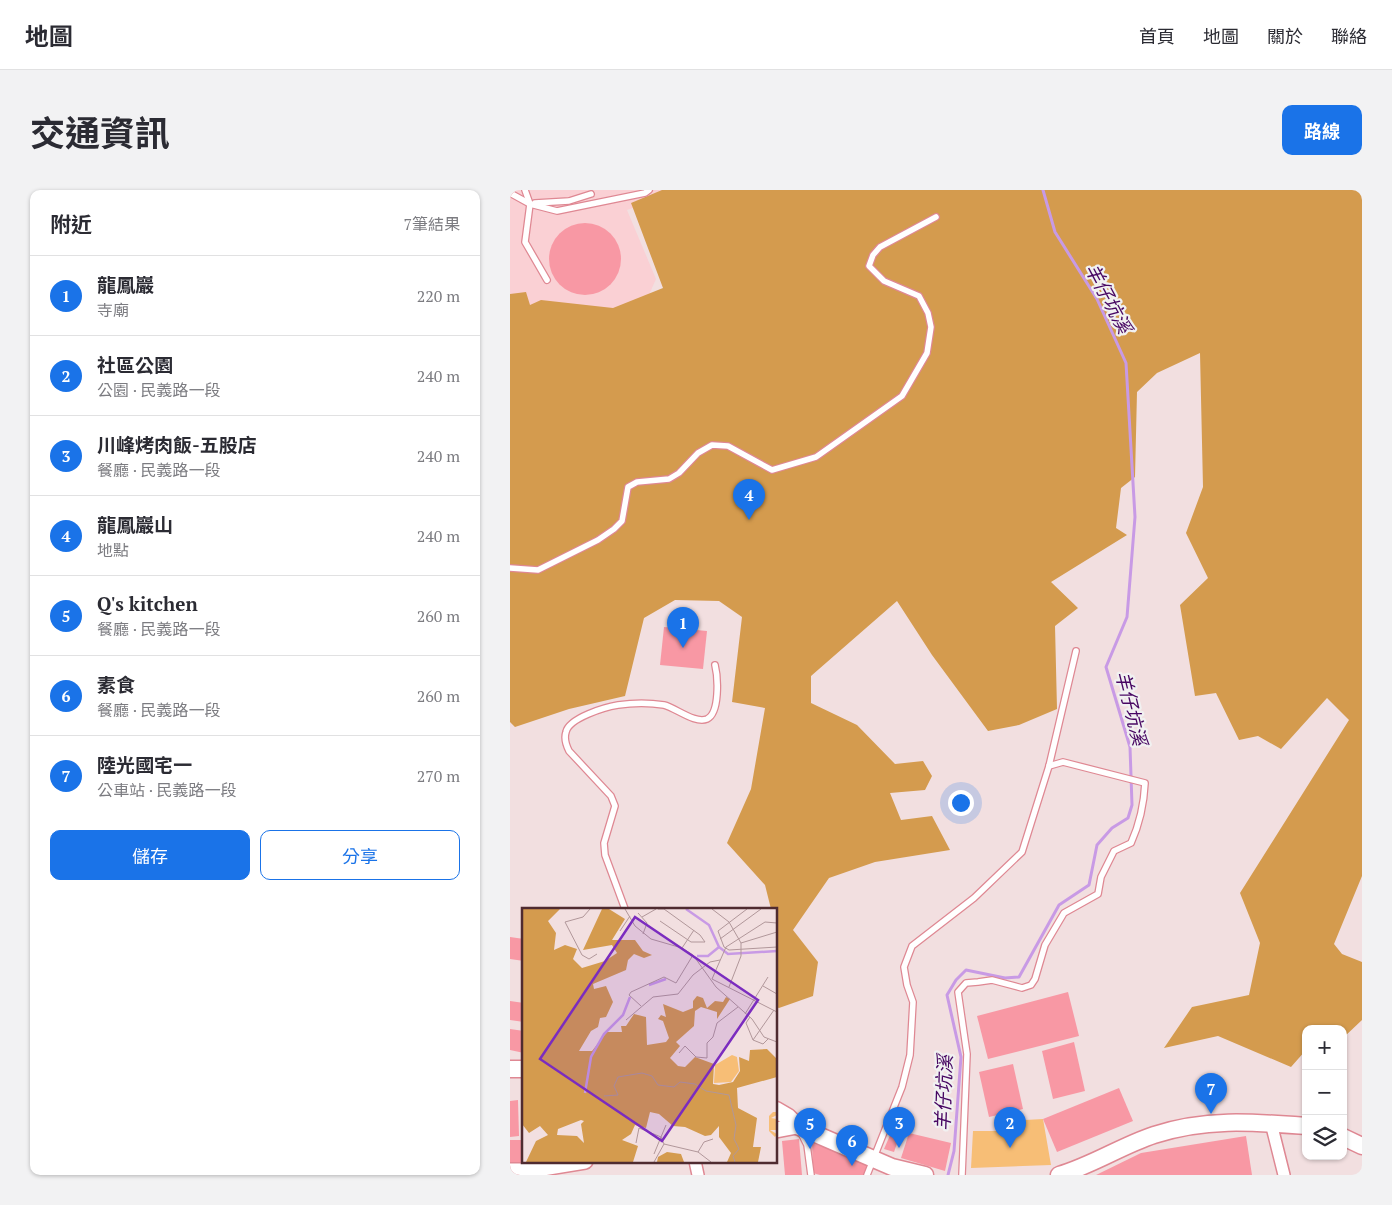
<!DOCTYPE html>
<html lang="zh-TW">
<head>
<meta charset="utf-8">
<style>
	body { margin:0; font-family:"PT Serif","Noto Sans TC",serif; background:#f2f2f3; color:#2b2b33 }
	.controls { position:absolute; right:15px; bottom:15px; display:grid; overflow:hidden; border-radius:10px; box-shadow:0 1px 4px #0004 }
	.controls button { width:45px; height:45px; display:grid; place-items:center; padding:0; border:0; border-bottom:1px solid #e1e1e2; background:#fff; color:#2b2b33; font:25px sans-serif }
	.you { position:absolute; left:450px; top:612px; width:18px; height:18px; margin:-12px; border:4px solid #fff; border-radius:50%; background:#1a73e8; box-shadow:0 0 0 8px #1a73e833 }
	.badge { display:grid; place-items:center; width:32px; height:32px; border-radius:50%; background:#1a73e8; color:#fff; font-size:16px; font-weight:700 }
	.pin { position:absolute; translate:-50% -41px; filter:drop-shadow(0 1px 2px #0008) }
	.pin::after { content:''; position:absolute; top:26px; width:18px; height:15px; background:inherit; clip-path:polygon(0 0,100% 0,50% 100%) }
	.list { margin:0; padding:0; list-style:none }
	h2 { display:flex; justify-content:space-between; align-items:center; height:65px; margin:0; padding:0 20px; font-size:21px }
	h2 small { font-size:16px; font-weight:400; color:#7c7c81 }
	.list li { display:grid; grid-template-columns:32px 1fr auto; gap:15px; align-items:center; box-sizing:border-box; height:80px; padding:0 20px; border-top:1px solid #e1e1e2 }
	.list b { display:block; font-size:19px; white-space:nowrap }
	.list p { margin:0; font-size:16px; white-space:nowrap; color:#7c7c81 }
	.list em { font-size:16px; font-style:normal; color:#7c7c81 }
	.actions { display:flex; gap:10px; padding:15px 20px }
	.actions a { flex:1; padding:11px 0; border:1px solid #1a73e8; border-radius:10px; text-align:center; font-size:18px; color:#1a73e8 }
	.actions .main { background:#1a73e8; color:#fff }
	.icon { flex:none; width:28px; height:28px; fill:none; stroke:currentColor; stroke-width:2; stroke-linecap:round; stroke-linejoin:round }
	.map { position:relative; flex:none; width:852px; height:985px; overflow:hidden; border-radius:10px }
	header { display:flex; align-items:center; gap:30px; box-sizing:border-box; height:70px; padding:0 25px; background:#fff; border-bottom:1px solid #e1e1e2 }
	header strong { font-size:24px }
	nav { display:flex; gap:28px; margin-inline-start:auto; font-size:18px }
	.intro { display:flex; align-items:center; justify-content:space-between; box-sizing:border-box; height:120px; padding:0 30px }
	h1 { margin:0; font-size:35px }
	.button { padding:12px 22px; border-radius:10px; background:#1a73e8; color:#fff; font-size:18px; font-weight:700 }
	main { display:flex; gap:30px; padding:0 30px }
	aside { flex:1; background:#fff; border-radius:10px; box-shadow:0 1px 4px #0004 }
	.map>svg:first-child { display:block }
</style>
</head>
<body>
<header>
<strong>地圖</strong>
<nav><a>首頁</a><a>地圖</a><a>關於</a><a>聯絡</a></nav>
</header>
<div class="intro"><h1>交通資訊</h1><a class="button">路線</a></div>
<main>
<aside>
<h2>附近<small>7筆結果</small></h2>
<ul class="list">
<li><span class="badge">1</span><div><b>龍鳳巖</b><p>寺廟</p></div><em>220 m</em></li>
<li><span class="badge">2</span><div><b>社區公園</b><p>公園 · 民義路一段</p></div><em>240 m</em></li>
<li><span class="badge">3</span><div><b>川峰烤肉飯-五股店</b><p>餐廳 · 民義路一段</p></div><em>240 m</em></li>
<li><span class="badge">4</span><div><b>龍鳳巖山</b><p>地點</p></div><em>240 m</em></li>
<li><span class="badge">5</span><div><b>Q's kitchen</b><p>餐廳 · 民義路一段</p></div><em>260 m</em></li>
<li><span class="badge">6</span><div><b>素食</b><p>餐廳 · 民義路一段</p></div><em>260 m</em></li>
<li><span class="badge">7</span><div><b>陸光國宅一</b><p>公車站 · 民義路一段</p></div><em>270 m</em></li>
</ul>
<div class="actions"><a class="main">儲存</a><a>分享</a></div>
</aside>
<div class="map">
<svg width="852" height="985" viewBox="0 0 852 985">
	<rect width="100%" height="100%" fill="#f2dfe0"/>
	<path fill="#fad0d4" d="M0,0H174L117,20L146,89L138,107L99,132L0,124Z"/>
	<path fill="#f7be76" d="M533,929L541,975L461,978L463,941H495L496,931Z"/>
	<path fill="#d49b4e" d="M152,0H852V686L824,754L832,764L852,772V830L833,848V839H796V860L781,877L708,846L654,858L682,817L739,805L750,753L730,703L839,530L817,508L771,559L748,546L729,550L706,503L685,506L670,415L698,388L676,343L693,297L690,163L647,183L627,202L625,287L611,298L606,338L617,345L541,392L568,418L545,436L547,519L509,535L478,541L422,465L387,411L301,486V513L347,535L385,574L413,571L422,586L415,600L380,603L391,630L422,626L440,660L365,672L319,688L283,740L308,772L303,806L269,818L266,817V719H261L255,695L217,653L241,599L255,518L222,512L232,427L209,411L165,410L134,428L115,506L59,519L5,537L0,532V104L16,102L20,115L31,110L103,118L153,98L121,13Z"/>
	<g fill="none" stroke-linecap="round" stroke-linejoin="round">
		<path stroke="#c89ae5" stroke-width="3" d="M438,985L444,961L451,867L437,805L446,790L456,780L495,788L509,787L549,715L579,695L587,655L602,638L618,628L622,615L620,557L596,477L617,427L625,327L616,173L587,109L545,42L533,0"/>
	</g>
	<g fill="#f898a4">
		<circle cx="75" cy="69" r="36"/>
		<path d="M154,437L197,441L193,479L150,475Z"/>
		<path d="M0,747L14,749V771L0,769Z"/>
		<path d="M558,802L569,846L478,869L467,826Z"/>
		<path d="M0,811L14,813V832L0,830Z"/>
		<path d="M0,839L14,841V863L0,860Z"/>
		<path d="M564,852L575,901L543,909L532,861Z"/>
		<path d="M503,874L513,919L479,927L469,882Z"/>
		<path d="M609,898L623,931L547,962L533,929Z"/>
		<path d="M8,910L9,946L0,947V911Z"/>
		<path d="M384,936L392,939L384,962L374,959Z"/>
		<path d="M399,943L441,953L435,981L391,968Z"/>
		<path d="M736,946L742,985H586L631,963Z"/>
		<path d="M289,949L292,985H275L272,951Z"/>
		<path d="M0,950H12L13,974H0Z"/>
		<path d="M302,953L361,974L356,985H310L303,983Z"/>
	</g>
	<g fill="none" stroke-linecap="round" stroke-linejoin="round">
		<g stroke="#df8893" stroke-width="8">
			<g id="service">
				<path d="M15,0L20,14"/>
				<path d="M0,3L20,14L15,52L37,90"/>
				<path d="M25,13L59,11L81,4"/>
				<path d="M20,14L47,21L135,3L139,0"/>
				<path d="M0,378L28,380L88,350L104,339L112,331L118,297L127,292L159,289L169,283L188,263L202,255L218,256L262,280L306,267L392,206L417,163L421,137L418,123L409,106L374,91L359,76L363,65L370,57L426,27"/>
				<path d="M115,719L95,665L94,653L105,616L101,606L59,561C56,555 54,548 56,542C59,528 95,517 108,515C122,513 141,513 154,515C166,518 185,534 197,529C210,523 208,487 205,475"/>
				<path d="M291,943L297,955L301,985"/>
				<path d="M357,985L392,897L400,865L403,812L397,795L394,777L402,756L464,708L512,662L539,576L566,461"/>
				<path d="M452,985L457,864L448,802L456,793L468,792L482,790L512,798L521,795L525,789L535,755L554,723L588,704L591,687L604,661L621,653C630,633 634,614 635,593L553,572L539,576"/>
			</g>
		</g>
		<g stroke="#df8893" stroke-width="14">
			<g id="minor">
				<path d="M761,933L774,985"/>
				<path d="M185,971L188,985"/>
			</g>
		</g>
		<g stroke="#df8893" stroke-width="18">
			<g id="tertiary">
				<path d="M266,940L287,936"/>
				<path d="M0,981H15L75,971"/>
			</g>
		</g>
		<g stroke="#df8893" stroke-width="19">
			<g id="secondary">
				<path d="M0,879H14"/>
				<path d="M266,920L278,927L287,936L382,977L415,985"/>
				<path d="M833,947L852,956"/>
				<path d="M549,985C583,975 611,956 644,945C695,928 743,932 796,936"/>
			</g>
		</g>
		<use href="#service" stroke="#fff" stroke-width="5.5"/>
		<use href="#minor" stroke="#fff" stroke-width="11"/>
		<use href="#tertiary" stroke="#fff" stroke-width="15"/>
		<use href="#secondary" stroke="#fff" stroke-width="16"/>
	</g>
	<g text-anchor="middle" dominant-baseline="central" stroke-width="4.5" stroke-linejoin="round" paint-order="stroke">
		<g font-size="19" font-style="italic" fill="#470662" stroke="#f1f1f1">
			<text transform="translate(599 108) rotate(62)">羊仔坑溪</text>
			<text transform="translate(622 518) rotate(76)">羊仔坑溪</text>
			<text transform="translate(433 903) rotate(-88)">羊仔坑溪</text>
		</g>
	</g>
	<g transform="translate(12 718)">
		<rect width="255" height="255" fill="#f2dfe0"/>
		<path d="M210,147L215,149L217,163L209,174L192,175L193,157ZM251,204H255V207L249,210L255,211V222H248L255,226L253,229L247,223V208Z" fill="#f7be76"/>
		<path d="M0,1H38L26,13L34,25L32,42L43,37L55,41L51,51L60,60L83,53L95,45L90,37L61,42L80,1H87L103,11L90,32H113L121,43L130,47L122,50L112,46L106,52L104,62L71,76L72,81L84,78L91,94L84,109L78,110L76,119L69,123L57,143H70L85,124H100L99,118H104L112,106L124,109L125,137L144,134L147,130L141,113L136,111L139,107L144,109L141,96L161,104L171,100V93L175,88L181,90L185,100L193,93L201,94L204,89L208,91L195,111V104L179,99L173,103L172,118L154,134L158,138L148,150L156,158L163,159L173,149L192,156L191,176L197,177L211,174L218,163L217,149L227,153L228,142L245,141L255,151V169L215,180L216,200L235,210L231,239H239L236,254H205L209,245L197,229V218L189,227L183,228L163,219L151,218L137,206L128,204L124,220L113,217L109,226L100,232L116,238L111,254H4L14,233L26,227L18,218L7,225L0,216ZM59,212L62,213L59,216L62,235L55,228L35,227L36,221ZM145,244L159,246L162,254H135L136,249Z" fill="#d49b4e" fill-rule="evenodd"/>
		<path fill="none" stroke="#c89ae5" stroke-width="2.5" d="M164,1L187,17L197,39L206,46L255,43M175,48H186L197,39M127,77L144,71M63,185L69,149L82,126L101,107L108,89"/>
		<path fill="none" stroke="#b1979a" stroke-width="1" d="M68,1L61,9L43,14L60,47L67,51L75,46M103,1L113,18L129,31L160,40L171,47L194,79L230,111L242,129L255,134M136,1H142L178,27L183,34H169L138,13M190,1L207,14L219,35V48L207,79M225,1L196,23L202,39L207,42L255,39M116,5L125,15L121,26M120,9L134,1M255,15L243,14L204,39L190,71L255,104M98,23L108,8M198,31L239,1M219,35L255,24M160,40L172,22M241,78L255,86M119,98L107,87L109,84L142,69L154,75L171,47M223,106L246,69M228,109L224,115L231,132L241,136L246,131M104,112L131,89L156,86L171,67L188,54L198,52M231,132L252,102M157,145L163,138L174,149L185,150V135L191,129L195,115L216,99M82,188L96,187L92,178L96,169L120,165L130,168L136,177L152,179L158,174L173,176L184,183L207,187L214,217L212,231L217,241L211,248L213,254M144,217L139,229L142,236L176,244L189,254M114,235L117,220L139,229M176,244L182,234L191,231M132,246L139,229M132,254L142,236"/>
		<path fill="#7b2cbf" fill-opacity="0.15" stroke="#7b2cbf" stroke-width="2.5" d="M113,9L236,92L140,233L18,151Z"/>
		<rect width="255" height="255" fill="none" stroke="#4f2b30" stroke-width="2.5"/>
	</g>
</svg>
<div class="controls">
<button>+</button>
<button>−</button>
<button><svg class="icon" aria-label="layers" viewBox="0 0 24 24"><path d="M12 4l9 5-9 5-9-5zM3 14l9 5 9-5"/></svg></button>
</div>
<div class="you"></div>
<div class="pin badge" style="left:173px;top:458px">1</div>
<div class="pin badge" style="left:500px;top:958px">2</div>
<div class="pin badge" style="left:389px;top:958px">3</div>
<div class="pin badge" style="left:239px;top:330px">4</div>
<div class="pin badge" style="left:300px;top:959px">5</div>
<div class="pin badge" style="left:342px;top:976px">6</div>
<div class="pin badge" style="left:701px;top:924px">7</div>
</div>
</main>
</body>
</html>
